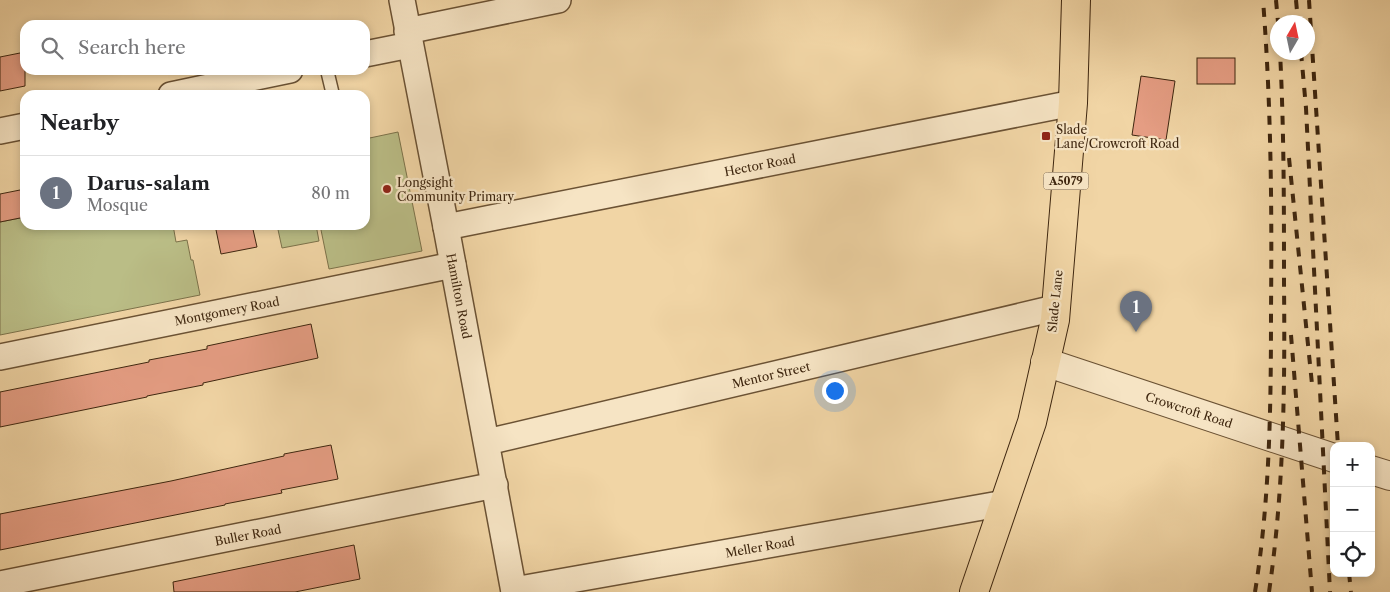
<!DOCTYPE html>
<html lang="en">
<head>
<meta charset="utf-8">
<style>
	body { margin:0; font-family:"Libre Caslon Text",serif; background:#f6f6f6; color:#202124 }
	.controls { position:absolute; right:15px; bottom:15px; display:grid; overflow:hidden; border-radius:10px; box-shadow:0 2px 8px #0003 }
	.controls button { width:45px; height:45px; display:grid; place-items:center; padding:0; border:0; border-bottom:1px solid #e0e0e0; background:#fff; color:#202124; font:25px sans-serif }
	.compass { position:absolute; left:1270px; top:15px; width:45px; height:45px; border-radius:50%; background:#fff; box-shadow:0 2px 8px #0003; rotate:9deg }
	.you { position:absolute; left:834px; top:390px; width:18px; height:18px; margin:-12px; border:4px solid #fff; border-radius:50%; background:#1a73e8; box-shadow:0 0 0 8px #1a73e833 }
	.badge { display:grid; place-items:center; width:32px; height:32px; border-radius:50%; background:#8f2418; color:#fff; font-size:16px; font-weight:700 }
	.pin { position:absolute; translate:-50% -41px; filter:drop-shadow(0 1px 2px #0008) }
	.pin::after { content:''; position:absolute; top:26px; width:18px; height:15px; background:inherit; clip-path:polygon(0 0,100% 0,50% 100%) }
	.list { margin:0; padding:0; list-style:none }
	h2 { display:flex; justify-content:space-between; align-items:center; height:65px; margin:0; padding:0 20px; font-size:21px }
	h2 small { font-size:16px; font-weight:400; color:#757577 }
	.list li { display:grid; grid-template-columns:32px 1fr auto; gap:15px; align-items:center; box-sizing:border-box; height:75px; padding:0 20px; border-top:1px solid #e0e0e0 }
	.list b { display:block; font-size:19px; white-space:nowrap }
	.list p { margin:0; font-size:16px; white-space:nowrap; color:#757577 }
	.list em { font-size:16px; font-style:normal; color:#757577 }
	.icon { flex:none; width:28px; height:28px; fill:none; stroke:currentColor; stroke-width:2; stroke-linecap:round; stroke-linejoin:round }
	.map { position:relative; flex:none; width:1390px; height:592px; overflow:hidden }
	.search { position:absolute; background:#fff; box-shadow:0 2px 8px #0003; left:20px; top:20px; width:350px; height:55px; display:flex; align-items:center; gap:12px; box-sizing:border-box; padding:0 18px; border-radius:15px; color:#757577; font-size:19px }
	.panel { position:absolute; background:#fff; box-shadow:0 2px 8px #0003; left:20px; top:90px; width:350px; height:140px; border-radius:15px }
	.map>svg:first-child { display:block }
</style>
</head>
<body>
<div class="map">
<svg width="1390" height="592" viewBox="0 0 1390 592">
	<rect width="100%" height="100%" fill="#f1d5a5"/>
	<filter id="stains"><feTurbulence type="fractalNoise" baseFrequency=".004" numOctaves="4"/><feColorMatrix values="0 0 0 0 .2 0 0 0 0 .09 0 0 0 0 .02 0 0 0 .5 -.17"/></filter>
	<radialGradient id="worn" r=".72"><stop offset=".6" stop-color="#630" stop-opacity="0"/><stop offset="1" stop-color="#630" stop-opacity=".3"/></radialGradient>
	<g fill="#babd86" stroke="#7c724a">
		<path d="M398,132L422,251L329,269L320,225H365V139Z"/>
		<path d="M25,217V225H173L176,242L187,240L191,260H193L200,295L0,335V222Z"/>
		<path d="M277,225H316L319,241L282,248Z"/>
	</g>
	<g fill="#e59d83" stroke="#3e260f">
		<path d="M25,52V86L0,91V57Z"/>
		<rect x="1197" y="58" width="38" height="26"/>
		<path d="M1141,76L1175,81L1166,140L1132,135Z"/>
		<path d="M25,189V217L0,222V194Z"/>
		<path d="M215,225H252L257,247L221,254Z"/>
		<path d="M311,324L318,358L203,383V385L147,396V397L0,427V392L149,362V360L207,349V346Z"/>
		<path d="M331,445L338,479L281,490L282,493L225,504V505L0,550V514L171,481L284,456V454Z"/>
		<path d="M354,545L360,579L295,592H174L173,582Z"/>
	</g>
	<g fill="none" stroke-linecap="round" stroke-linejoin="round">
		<g stroke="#6b5234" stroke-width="15">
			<path id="service" d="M327,70L333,95"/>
		</g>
		<g stroke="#6b5234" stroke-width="28">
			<g id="minor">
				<path d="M402,0L446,227L514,592"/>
				<path d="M407,31L558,0"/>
				<path d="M365,54L410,45"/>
				<path d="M171,95L290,70"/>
				<path d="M0,131L25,126"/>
				<path d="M446,227L1073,103"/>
				<path d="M0,357L453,265"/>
				<path d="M487,442L1055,308"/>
				<path d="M0,584L495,485"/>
				<path d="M514,590L1005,503"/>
			</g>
		</g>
		<g stroke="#6b5234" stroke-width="30">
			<g id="tertiary">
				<path d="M1045,362L1334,458"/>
				<path d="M1371,470L1390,476"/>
			</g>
		</g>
		<g stroke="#3e260f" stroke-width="30">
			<path id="primary" d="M974,592L1032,422L1055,320L1073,103L1076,0"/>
		</g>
		<use href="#service" stroke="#f6e4c4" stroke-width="12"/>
		<use href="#minor" stroke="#f6e4c4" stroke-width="25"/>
		<use href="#tertiary" stroke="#f6e4c4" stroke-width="28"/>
		<use href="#primary" stroke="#f1d5a5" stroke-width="28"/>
		<g stroke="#3e260f" stroke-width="4" stroke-dasharray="9 9" stroke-linecap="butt">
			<path d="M1276,0L1278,22"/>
			<path d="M1296,0L1298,22"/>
			<path d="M1309,0L1338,446"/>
			<path d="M1301,52L1306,108L1330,592"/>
			<path d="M1289,158L1312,384"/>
			<path d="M1291,335L1312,592"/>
			<path d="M1349,573L1351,592"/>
			<path d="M1255,592C1270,499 1271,404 1271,310C1272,206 1271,103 1263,0"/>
			<path d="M1269,592C1284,489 1285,386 1284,283C1284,206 1284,129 1280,52"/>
		</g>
	</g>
	<g fill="#8f2418" stroke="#f6e4c4" stroke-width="2">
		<rect x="1041" y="131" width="10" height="10" rx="2.5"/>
		<circle cx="387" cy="189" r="5"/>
	</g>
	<g text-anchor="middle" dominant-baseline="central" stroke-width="4.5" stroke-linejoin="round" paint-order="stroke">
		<rect fill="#f6e4c4" stroke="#755f45" stroke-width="1" x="1043.5" y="172.5" width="45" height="17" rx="4"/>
		<g font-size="11" font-weight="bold" fill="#3e260f">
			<text x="1066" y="181">A5079</text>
		</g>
		<g font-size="12" fill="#3e260f" stroke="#f6e4c4" text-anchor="start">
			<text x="1056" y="129">Slade<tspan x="1056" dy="14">Lane/Crowcroft Road</tspan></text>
			<text x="397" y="182">Longsight<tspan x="397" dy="14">Community Primary</tspan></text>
		</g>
		<g font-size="12" fill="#3e260f" stroke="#f6e4c4">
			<text transform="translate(760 165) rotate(-11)">Hector Road</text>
			<text transform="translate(459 296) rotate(79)">Hamilton Road</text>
			<text transform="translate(1055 301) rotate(-84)">Slade Lane</text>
			<text transform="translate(227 311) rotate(-11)">Montgomery Road</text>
			<text transform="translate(771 375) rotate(-13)">Mentor Street</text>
			<text transform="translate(1189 410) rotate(18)">Crowcroft Road</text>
			<text transform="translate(248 535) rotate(-11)">Buller Road</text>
			<text transform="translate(760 547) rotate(-10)">Meller Road</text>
		</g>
	</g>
	<rect width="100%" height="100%" filter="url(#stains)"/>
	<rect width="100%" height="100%" fill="url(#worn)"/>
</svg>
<div class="controls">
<button>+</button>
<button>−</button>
<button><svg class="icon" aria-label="locate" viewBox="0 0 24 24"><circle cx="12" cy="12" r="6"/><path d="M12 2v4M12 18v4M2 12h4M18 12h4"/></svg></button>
</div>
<svg class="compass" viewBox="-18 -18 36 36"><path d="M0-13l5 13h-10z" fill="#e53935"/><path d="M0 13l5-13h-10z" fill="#757577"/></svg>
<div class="you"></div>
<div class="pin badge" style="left:1136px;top:332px;background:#6b7280">1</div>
<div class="search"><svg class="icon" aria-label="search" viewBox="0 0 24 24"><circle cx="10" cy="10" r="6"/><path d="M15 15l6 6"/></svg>Search here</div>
<section class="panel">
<h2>Nearby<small></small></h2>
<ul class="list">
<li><span class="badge" style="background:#6b7280">1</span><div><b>Darus-salam</b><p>Mosque</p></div><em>80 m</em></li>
</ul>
</section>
</div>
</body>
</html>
